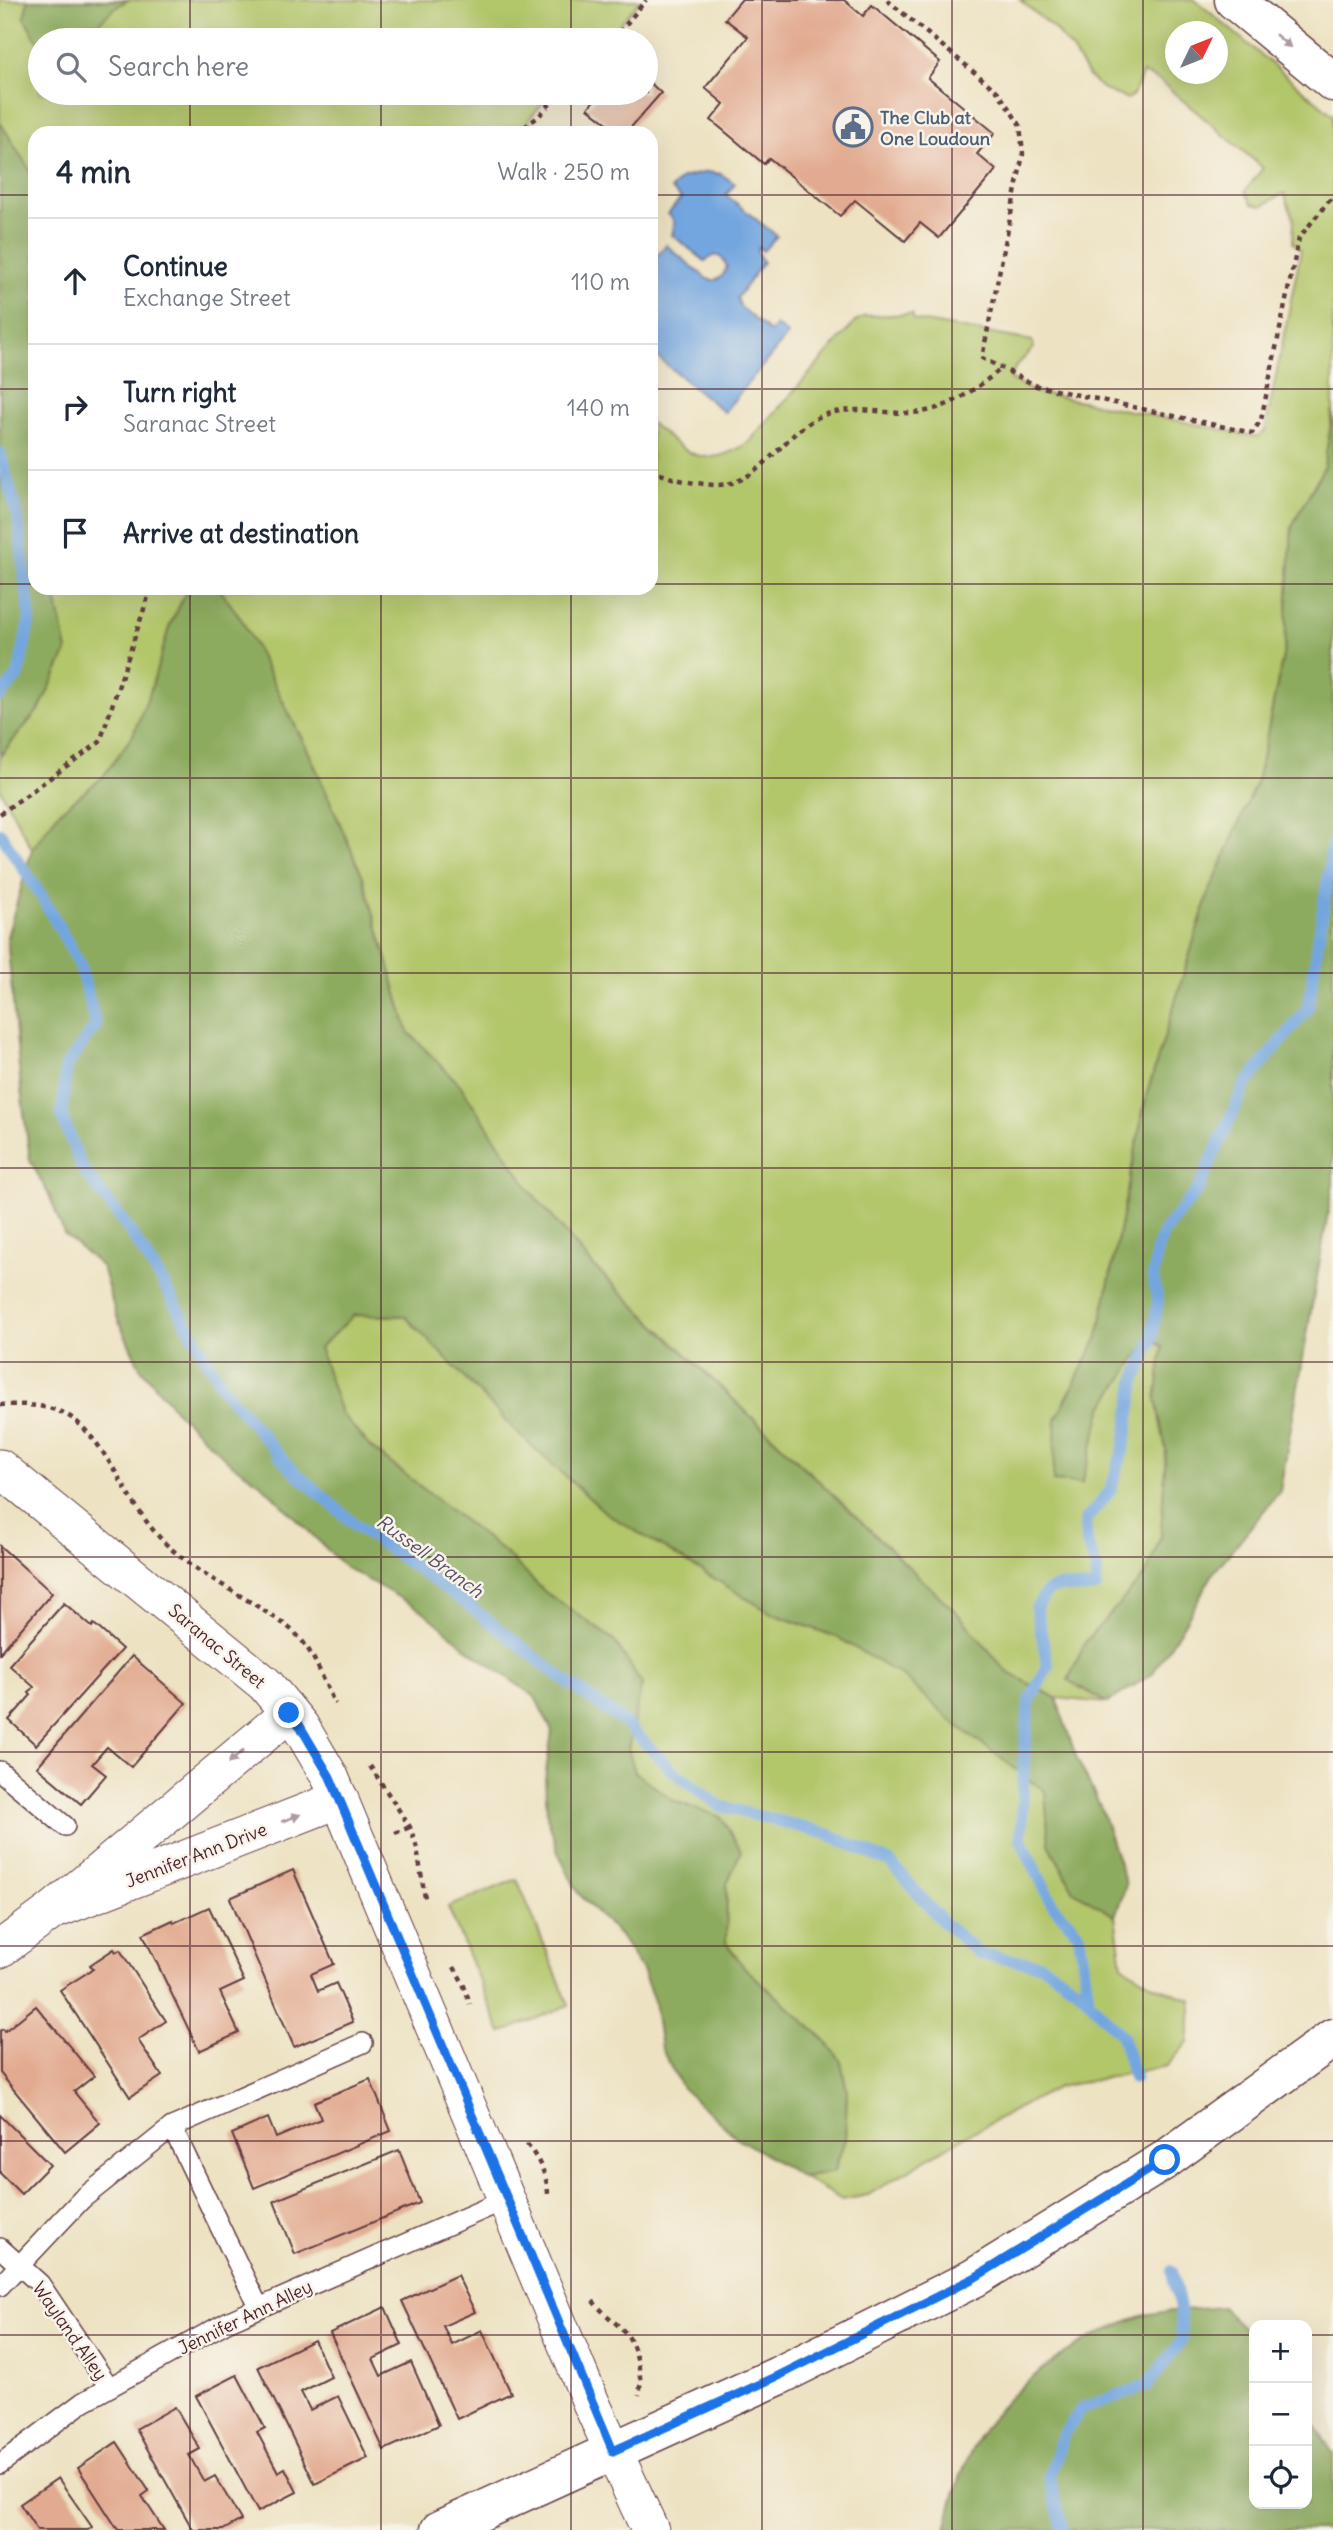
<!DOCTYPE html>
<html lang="en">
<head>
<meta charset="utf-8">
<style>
	body { margin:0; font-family:Delius,sans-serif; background:#f2f2f3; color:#1f2937 }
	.controls { position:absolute; right:21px; bottom:21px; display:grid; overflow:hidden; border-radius:14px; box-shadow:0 7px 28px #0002 }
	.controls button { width:63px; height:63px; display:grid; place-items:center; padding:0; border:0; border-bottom:2px solid #e0e1e3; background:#fff; color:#1f2937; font:35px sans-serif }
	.compass { position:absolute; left:1165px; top:21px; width:63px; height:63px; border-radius:50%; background:#fff; box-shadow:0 7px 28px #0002; rotate:47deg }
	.stop { position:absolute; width:21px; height:21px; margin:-16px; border:5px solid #1a73e8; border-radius:50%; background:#fff }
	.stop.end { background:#1a73e8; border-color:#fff; box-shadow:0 2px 7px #0008 }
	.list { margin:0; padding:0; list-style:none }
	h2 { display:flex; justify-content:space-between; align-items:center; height:91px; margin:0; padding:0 28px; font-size:30px }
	h2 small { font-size:23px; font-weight:400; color:#747a83 }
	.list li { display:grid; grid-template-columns:46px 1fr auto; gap:21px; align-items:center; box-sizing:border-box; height:126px; padding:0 28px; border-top:2px solid #e0e1e3 }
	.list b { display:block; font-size:26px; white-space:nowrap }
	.list p { margin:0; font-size:23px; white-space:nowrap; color:#747a83 }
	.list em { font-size:23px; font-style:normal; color:#747a83 }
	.icon { flex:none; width:38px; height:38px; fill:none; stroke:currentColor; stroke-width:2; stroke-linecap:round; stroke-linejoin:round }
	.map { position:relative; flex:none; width:1333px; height:2530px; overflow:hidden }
	.search { position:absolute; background:#fff; box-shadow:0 7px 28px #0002; left:28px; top:28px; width:630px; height:77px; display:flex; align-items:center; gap:18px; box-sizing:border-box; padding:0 24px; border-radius:38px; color:#747a83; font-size:26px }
	.panel { position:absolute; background:#fff; box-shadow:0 7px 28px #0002; left:28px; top:126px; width:630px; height:469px; border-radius:21px }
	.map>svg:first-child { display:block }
</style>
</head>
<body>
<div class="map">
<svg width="1333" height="2530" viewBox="0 0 1333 2530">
	<rect width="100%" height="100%" fill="#f7f3e8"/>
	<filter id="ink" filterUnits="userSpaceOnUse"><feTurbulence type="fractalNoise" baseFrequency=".0143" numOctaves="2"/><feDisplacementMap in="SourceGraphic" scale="14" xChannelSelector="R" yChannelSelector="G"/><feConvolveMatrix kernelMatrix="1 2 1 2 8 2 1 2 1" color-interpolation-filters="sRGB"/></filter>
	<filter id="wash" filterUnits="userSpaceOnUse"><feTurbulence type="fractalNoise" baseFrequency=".00686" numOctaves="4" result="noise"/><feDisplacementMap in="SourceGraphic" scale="28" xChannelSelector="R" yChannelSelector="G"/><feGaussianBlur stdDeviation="1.57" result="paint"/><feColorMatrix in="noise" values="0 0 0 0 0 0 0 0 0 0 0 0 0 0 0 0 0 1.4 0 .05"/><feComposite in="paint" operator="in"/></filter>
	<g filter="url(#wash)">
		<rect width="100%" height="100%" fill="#ede2c2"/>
		<g fill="#b2c66a" stroke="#7e724a" stroke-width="2" fill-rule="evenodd">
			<path d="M0,0H641L605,40H40V93H552L528,120L542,133H35V179L0,122Z"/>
			<path d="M1020,0H1195L1333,115V409L1324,467L1292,526L1285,646L1258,778L1207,898L1146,1097L1098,1337L1056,1419L1082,1483L1103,1407L1150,1337L1163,1347L1156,1400L1166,1450L1161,1536L1146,1574L1086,1641L1068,1680L1107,1703L1056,1698L1007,1672L958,1614L593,1265L531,1192L460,1085L408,1032L363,877L310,755L243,622L219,588H651V423C686,453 704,472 749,442L856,321L865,316L913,314V320L1032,341L1034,348L1016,366L1010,379L1032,391L1258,437L1265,431L1301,250L1293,242L1294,220L1284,193L1262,206L1252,204L1245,191L1263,168L1160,81L1143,73L1133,95L1127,99L1104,90L1089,77L1072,50L1054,29ZM1176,32H1218V74H1176Z"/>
			<path d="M54,588H188L170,625L151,689L133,735L102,778L59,812L32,849L0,789V756L40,708L67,651Z"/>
			<path d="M354,1315L405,1316L521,1436L606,1513L773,1614L837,1637L905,1678L950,1720L1045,1791L1049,1844L1074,1891L1115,1916L1122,1965L1155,1986L1192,2000L1188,2042L1167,2066L1058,2087L965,2136L868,2195L842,2200L802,2177L834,2171L845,2139L847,2092L841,2061L825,2040L744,1967L726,1943L727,1884L740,1851L720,1817L674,1801L635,1772L628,1749L642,1684L614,1640L545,1592L505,1553L370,1447L341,1413L319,1348Z"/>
			<path d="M517,1879L569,2005L501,2033L448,1907Z"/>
		</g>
		<g fill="#8dab5e" stroke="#6c6544" stroke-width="2">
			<path d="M28,0H128L115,8L80,40H40L39,44L24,17Z"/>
			<path d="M0,122L35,179V588H54L67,651L40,708L0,756Z"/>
			<path d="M1333,409V1184L1280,1491L1214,1572L1183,1626L1152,1674L1107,1703L1068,1680L1086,1641L1146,1574L1161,1536L1166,1450L1156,1400L1163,1347L1150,1337L1103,1407L1082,1483L1053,1481L1056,1419L1098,1337L1146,1097L1207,898L1258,778L1285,646L1292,526L1324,467Z"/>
			<path d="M188,588H219L243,622L310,755L363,877L408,1032L460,1085L531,1192L593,1266L958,1614L1007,1672L1056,1698L1077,1759L1100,1806L1126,1885L1115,1916L1074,1891L1049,1844L1045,1791L950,1720L905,1678L837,1637L773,1614L606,1513L521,1436L405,1316L354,1315L319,1348L341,1413L370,1447L505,1553L545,1592L614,1640L642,1684L628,1749L635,1772L674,1801L721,1817L741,1851L727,1884L726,1943L744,1967L825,2040L841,2061L847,2092L845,2139L834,2171L802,2177L736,2137L682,2088L661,2048L654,2001L642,1970L620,1936L578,1893L557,1850L547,1814L545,1779L552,1731L535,1697L470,1651L423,1611L345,1567L260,1483L229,1462L176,1411L139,1366L116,1315L102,1267L64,1234L50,1197L30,1160L21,1090L7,937L32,849L59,812L102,778L133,735L151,689L170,625Z"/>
			<path d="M1222,2307L1254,2339V2504H1307V2411L1333,2454V2530H946C952,2501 961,2470 975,2444C1005,2387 1082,2335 1142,2316C1165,2309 1198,2310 1222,2307Z"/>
		</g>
		<path fill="#73a6df" stroke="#5e6285" stroke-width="2" d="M707,172L721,174L735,184L726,195L777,236L763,251L759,247L757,252L763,262L737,298L741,308L770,332L776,325L788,335L724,412L651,352V263L666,245L707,279C718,283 723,277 727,266L721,257L715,255L705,261L672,235C675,225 675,220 668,214L681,198L671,189L682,178Z"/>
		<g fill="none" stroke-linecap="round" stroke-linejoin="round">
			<g stroke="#73a6df" stroke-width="12">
				<path d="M0,453L18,517L30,618L18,676L0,696"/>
				<path d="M0,833L42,897L79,963L96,1025L66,1066L62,1117L82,1168L123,1221L159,1276L225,1391L289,1467L358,1527L463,1601L567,1682L625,1723L673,1771L720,1806L828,1834L891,1863L941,1920L979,1954L1042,1965L1078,1989L1122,2036L1134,2078"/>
				<path d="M1089,2001L1079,1934L1053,1905L1021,1840L1024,1760L1029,1702L1048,1666L1036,1608C1056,1572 1064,1594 1096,1587L1097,1569L1087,1543L1085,1521L1110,1491L1125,1444L1135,1381L1152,1339L1158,1301L1153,1278L1157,1250L1164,1231L1199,1188L1245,1085L1308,1008L1333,843"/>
				<path d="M1063,2530L1049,2477L1063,2435L1082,2408L1148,2385L1182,2340L1180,2308L1172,2271"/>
			</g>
		</g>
		<g id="blocks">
			<g fill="#e2aa90">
				<path d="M741,0H844L863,16L872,5L940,62L928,78L995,133L977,154L996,170L939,238L920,223L905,241L855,200L840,216L769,158L764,164L711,120L724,104L705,88L748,37L725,19Z"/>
				<path d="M646,79L661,93L626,133H620L588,108L600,93H646Z"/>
				<path d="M0,1546L52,1593L0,1653Z"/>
				<path d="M64,1603L92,1627L94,1624L122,1649L36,1745L9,1720L31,1695L29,1693L34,1687L9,1665Z"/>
				<path d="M132,1656L186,1703L131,1767L107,1747L92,1764L106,1775L81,1804L37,1767Z"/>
				<path d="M293,1870L334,1964L311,1974L318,1991L336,1983L353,2022L294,2047L230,1898Z"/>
				<path d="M209,1907L244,1981L220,1992L239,2033L199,2051L143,1934L173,1920L174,1923Z"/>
				<path d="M114,1949L116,1952L120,1950L166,2021L138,2040L162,2076L130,2097L60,1990L93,1969L90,1965Z"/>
				<path d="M36,2006L94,2076L74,2092L100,2123L65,2152L0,2073V2031L3,2029L5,2031Z"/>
				<path d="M370,2079L391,2131L254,2188L232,2134L268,2118L276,2138L321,2119L314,2102Z"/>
				<path d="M0,2115L50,2165L21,2194L0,2173Z"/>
				<path d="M399,2150L420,2203L295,2254L274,2201Z"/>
				<path d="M457,2275L475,2312L443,2326L452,2345L482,2330L511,2393L457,2419L402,2301Z"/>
				<path d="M385,2307L402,2345L373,2359L381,2376L411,2362L439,2425L384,2450L330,2333Z"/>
				<path d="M314,2340L331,2377L301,2392L310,2410L338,2396L368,2458L315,2484L258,2367Z"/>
				<path d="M237,2375L265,2428L257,2432L278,2472L285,2468L297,2492L258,2512L196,2396Z"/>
				<path d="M175,2407L200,2449L189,2455L204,2482L215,2476L241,2520L223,2530H193L136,2429Z"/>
				<path d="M117,2442L149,2491L142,2496L164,2530H118L78,2468Z"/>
				<path d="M58,2478L92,2527L88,2530H37L20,2504Z"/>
			</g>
		</g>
	</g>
	<g filter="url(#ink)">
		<use href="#blocks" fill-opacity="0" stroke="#623c42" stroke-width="2"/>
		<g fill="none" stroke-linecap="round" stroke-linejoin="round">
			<g stroke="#623c42" stroke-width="22">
				<g id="lane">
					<path d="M0,1771L65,1826"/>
					<path d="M172,2127L259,2308"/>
					<path d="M0,2248L40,2284L109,2387"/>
					<path d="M0,2286L82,2199L172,2127L363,2043"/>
					<path d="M0,2464L83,2402L227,2322L507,2199"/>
				</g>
			</g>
			<g stroke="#623c42" stroke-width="39">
				<g id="street">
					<path d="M0,1468L265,1684L300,1726L330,1777L592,2405L650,2530"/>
					<path d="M289,1713L52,1911L340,1799"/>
					<path d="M0,1949L52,1911"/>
				</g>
			</g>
			<g stroke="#623c42" stroke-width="41">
				<g id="secondary">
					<path d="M1234,0L1333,82"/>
					<path d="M440,2530L778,2376L974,2278L1165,2160L1333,2038"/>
				</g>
			</g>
			<g stroke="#623c42" stroke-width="4.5" stroke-dasharray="5 5" stroke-linecap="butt">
				<path d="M887,0L998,92L1020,125L1023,154L982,358L1037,386L1252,433L1261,420L1299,238L1333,196"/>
				<path d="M613,40L646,0"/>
				<path d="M516,133L538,117L560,93"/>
				<path d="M651,469C664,477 682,481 696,483C703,484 711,485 718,485C764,484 785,427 827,414C856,405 883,414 912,413C947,411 974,390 1001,369"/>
				<path d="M0,814L100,742L151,588"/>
				<path d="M0,1405C26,1404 56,1404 77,1422C112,1452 129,1508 165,1543C192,1569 225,1586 257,1606C270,1615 285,1623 296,1634C315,1653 323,1681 335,1704"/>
				<path d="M370,1766L410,1827L417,1848L425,1898"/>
				<path d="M395,1833L410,1827"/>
				<path d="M454,1967L463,1983L470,2004"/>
				<path d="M527,2144C539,2161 548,2175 548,2196"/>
				<path d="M593,2301C603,2314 621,2326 628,2336C637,2350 643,2379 639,2395"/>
			</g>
			<use href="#lane" stroke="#fff" stroke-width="19"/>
			<use href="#street" stroke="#fff" stroke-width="37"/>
			<use href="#secondary" stroke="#fff" stroke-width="38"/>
		</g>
		<defs><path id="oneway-solid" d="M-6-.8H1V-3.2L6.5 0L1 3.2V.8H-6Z" transform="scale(1.75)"/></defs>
		<g fill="#ae9aa0">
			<use href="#oneway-solid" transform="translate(1283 41) rotate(40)"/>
			<use href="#oneway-solid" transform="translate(236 1757) rotate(140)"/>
			<use href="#oneway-solid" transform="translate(291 1818) rotate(-21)"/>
		</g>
	</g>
	<g fill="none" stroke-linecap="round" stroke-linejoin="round" filter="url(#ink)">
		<path stroke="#1a73e8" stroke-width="9" d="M289,1713L300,1726L330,1777L613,2451L778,2376L974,2278L1165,2160"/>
	</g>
	<path fill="none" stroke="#4a1f2b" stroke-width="2" stroke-opacity="0.55" d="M190,0V40M381,0V40M571,0V40M762,0V2530M952,0V2530M1143,0V2530M190,93V133M381,93V133M571,93V133M0,195H35M651,195H1333M0,389H35M651,389H1333M0,584H35M651,584H1333M190,588V2530M381,588V2530M571,588V2530M0,778H1333M0,973H1333M0,1168H1333M0,1362H1333M0,1557H1333M0,1752H1333M0,1946H1333M0,2141H1333M0,2335H1254M1307,2335H1333"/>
	<defs>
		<g id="civic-ring" transform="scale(2.0125)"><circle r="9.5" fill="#f7f3e8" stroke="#5c6f8a" stroke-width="1.5"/><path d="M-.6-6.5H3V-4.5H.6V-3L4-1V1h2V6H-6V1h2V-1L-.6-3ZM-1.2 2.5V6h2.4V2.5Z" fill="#5c6f8a"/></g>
	</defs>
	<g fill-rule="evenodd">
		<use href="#civic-ring" x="853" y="127"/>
	</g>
	<g text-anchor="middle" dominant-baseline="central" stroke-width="5" stroke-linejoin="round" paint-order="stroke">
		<g font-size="18" font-weight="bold" fill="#4e5e75" stroke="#f7f3e8" text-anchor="start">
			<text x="880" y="117">The Club at<tspan x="880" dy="21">One Loudoun</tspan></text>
		</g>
		<g font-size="18" fill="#4a1f2b" stroke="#f7f3e8">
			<text transform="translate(217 1646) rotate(40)">Saranac Street</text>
			<text transform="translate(196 1855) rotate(-21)">Jennifer Ann Drive</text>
			<text transform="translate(245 2317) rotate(-26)">Jennifer Ann Alley</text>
			<text transform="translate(70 2331) rotate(55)">Wayland Alley</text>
		</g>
		<g font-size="19" font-style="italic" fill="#584e6a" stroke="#f7f3e8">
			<text transform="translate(430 1556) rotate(36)">Russell Branch</text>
		</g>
	</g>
</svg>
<div class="controls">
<button>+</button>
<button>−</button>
<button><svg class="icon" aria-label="locate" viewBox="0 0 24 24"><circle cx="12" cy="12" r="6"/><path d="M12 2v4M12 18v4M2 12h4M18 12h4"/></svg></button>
</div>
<svg class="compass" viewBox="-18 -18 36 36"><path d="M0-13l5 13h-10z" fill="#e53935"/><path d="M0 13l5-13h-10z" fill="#747a83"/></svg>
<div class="stop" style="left:1165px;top:2160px"></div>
<div class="stop end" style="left:289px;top:1713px"></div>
<div class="search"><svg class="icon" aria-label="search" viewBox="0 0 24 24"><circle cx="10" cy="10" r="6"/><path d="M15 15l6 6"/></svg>Search here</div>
<section class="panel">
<h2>4 min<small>Walk · 250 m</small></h2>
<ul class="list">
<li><svg class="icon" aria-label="ahead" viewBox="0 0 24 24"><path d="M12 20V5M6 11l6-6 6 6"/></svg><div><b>Continue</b><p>Exchange Street</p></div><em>110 m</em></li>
<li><svg class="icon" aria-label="right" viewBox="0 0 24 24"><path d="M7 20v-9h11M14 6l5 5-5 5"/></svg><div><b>Turn right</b><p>Saranac Street</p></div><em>140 m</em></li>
<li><svg class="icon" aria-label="arrive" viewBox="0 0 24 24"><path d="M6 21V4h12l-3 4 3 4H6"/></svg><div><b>Arrive at destination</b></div></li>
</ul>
</section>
</div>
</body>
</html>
